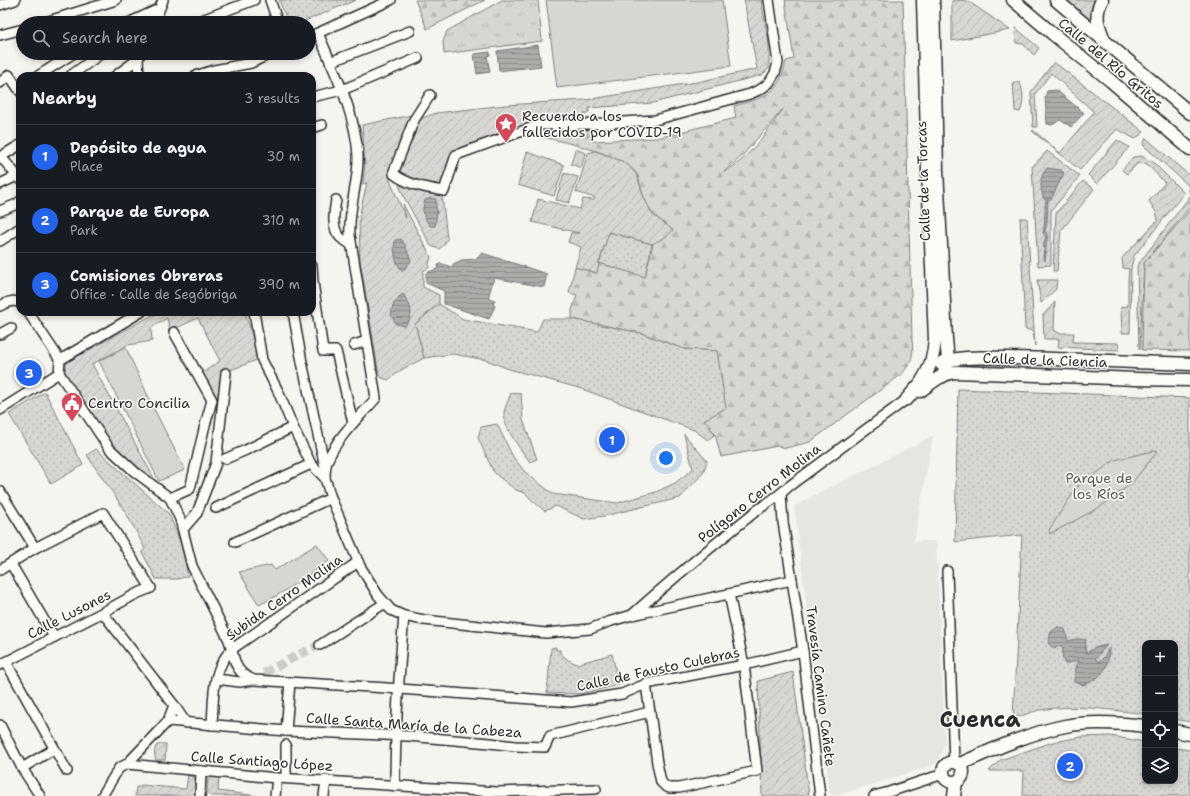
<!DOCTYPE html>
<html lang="en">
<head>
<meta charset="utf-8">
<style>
	body { margin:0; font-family:"Shantell Sans",sans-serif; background:#242831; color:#f1f3f6 }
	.controls { position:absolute; right:12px; bottom:12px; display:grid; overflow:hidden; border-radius:8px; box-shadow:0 2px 6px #0003 }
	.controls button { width:36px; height:36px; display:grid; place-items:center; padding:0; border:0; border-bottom:1px solid #363941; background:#171b24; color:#f1f3f6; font:20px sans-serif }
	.you { position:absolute; left:666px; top:458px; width:14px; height:14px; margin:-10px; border:3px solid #fff; border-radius:50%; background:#1a73e8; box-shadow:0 0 0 6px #1a73e833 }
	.badge { display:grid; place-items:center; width:26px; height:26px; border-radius:50%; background:#2563eb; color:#fff; font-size:13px; font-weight:700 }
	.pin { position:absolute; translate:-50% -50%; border:2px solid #fff; box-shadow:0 1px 4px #0006 }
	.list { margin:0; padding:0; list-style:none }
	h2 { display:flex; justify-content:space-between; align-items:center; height:52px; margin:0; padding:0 16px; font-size:17px }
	h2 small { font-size:13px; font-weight:400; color:#9ea1a6 }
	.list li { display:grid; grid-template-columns:26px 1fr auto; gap:12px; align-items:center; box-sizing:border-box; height:64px; padding:0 16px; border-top:1px solid #363941 }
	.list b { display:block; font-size:15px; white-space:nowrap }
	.list p { margin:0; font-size:13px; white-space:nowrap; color:#9ea1a6 }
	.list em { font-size:13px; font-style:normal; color:#9ea1a6 }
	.icon { flex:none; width:22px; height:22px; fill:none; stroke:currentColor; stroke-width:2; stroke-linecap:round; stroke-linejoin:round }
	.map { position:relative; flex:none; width:1190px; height:796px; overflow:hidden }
	.search { position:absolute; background:#171b24; box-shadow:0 2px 6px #0003; left:16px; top:16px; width:300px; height:44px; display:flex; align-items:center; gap:10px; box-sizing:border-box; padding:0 14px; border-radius:22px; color:#9ea1a6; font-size:15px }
	.panel { position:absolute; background:#171b24; box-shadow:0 2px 6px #0003; left:16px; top:72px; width:300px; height:244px; border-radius:12px }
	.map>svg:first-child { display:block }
</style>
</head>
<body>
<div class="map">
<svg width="1190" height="796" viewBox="0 0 1190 796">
	<defs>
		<pattern id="grass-tufts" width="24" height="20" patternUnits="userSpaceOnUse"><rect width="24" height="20" fill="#d7d6d2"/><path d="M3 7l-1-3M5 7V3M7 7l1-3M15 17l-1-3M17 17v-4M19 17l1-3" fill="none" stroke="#b9b8b4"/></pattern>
		<pattern id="forest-firs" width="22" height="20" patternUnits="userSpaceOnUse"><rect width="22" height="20" fill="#d7d6d2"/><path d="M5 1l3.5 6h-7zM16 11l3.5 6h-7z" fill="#b9b8b4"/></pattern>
		<pattern id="park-dots" width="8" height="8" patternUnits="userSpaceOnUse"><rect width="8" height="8" fill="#d7d6d2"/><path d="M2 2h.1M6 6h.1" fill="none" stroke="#b9b8b4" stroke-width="1.8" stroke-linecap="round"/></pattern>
		<pattern id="garden-furrows" width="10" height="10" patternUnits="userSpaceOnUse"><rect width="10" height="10" fill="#d7d6d2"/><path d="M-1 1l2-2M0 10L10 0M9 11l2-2" fill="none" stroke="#b9b8b4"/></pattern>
		<pattern id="water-rules" width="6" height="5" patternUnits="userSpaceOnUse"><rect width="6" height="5" fill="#adaca9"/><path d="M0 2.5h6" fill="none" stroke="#8d8c8a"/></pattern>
	</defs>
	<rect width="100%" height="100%" fill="#f5f4ef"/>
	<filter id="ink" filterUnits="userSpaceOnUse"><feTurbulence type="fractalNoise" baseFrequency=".025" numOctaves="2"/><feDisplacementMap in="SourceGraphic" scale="8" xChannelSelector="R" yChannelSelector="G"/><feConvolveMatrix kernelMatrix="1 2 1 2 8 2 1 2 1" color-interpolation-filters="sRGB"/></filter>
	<g filter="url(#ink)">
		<path fill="#e6e5e0" d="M933,436L914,541H936L945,743L938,761L932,766L835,796L830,793L794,506Z"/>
		<path fill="url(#grass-tufts)" stroke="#81807e" d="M502,0H538L542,41L444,54L443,42L447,31Z"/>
		<g fill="url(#forest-firs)" stroke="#81807e" fill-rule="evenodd">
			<path d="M415,0H485L427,29Z"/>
			<path d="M785,0H903L912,340C914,357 912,361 902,374L810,442L786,448L778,446L721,457L715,434L704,420L717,351L684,349L641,333L572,319V310L577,295L569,293L575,267L596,273L599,263L645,276L659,219C656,218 653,216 652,214C647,207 643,196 641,188C640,184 639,179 638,176C627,155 565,142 542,137L539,125L590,124L592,141L657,138L736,118L734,106C763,98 780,94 786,61L794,59ZM783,109C766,132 751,158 724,172L742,156Z"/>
			<path d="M1190,210V351L1142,350L1144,263Z"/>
		</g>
		<g fill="url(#park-dots)" stroke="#81807e">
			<path d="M279,0H356L300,23H288Z"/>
			<path d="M609,232L652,244L645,277L599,263Z"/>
			<path d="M439,304L463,319L537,332L543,319H572L641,333L684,349L717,351L726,408L704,420L715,434L708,440L694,430L579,388L509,369L486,360L453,354L424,358L415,324Z"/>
			<path d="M958,389L1190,398V722L1175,719V643H1145V714C1112,710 1072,704 1040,710C1031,712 1022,716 1013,718L1022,535L955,542Z"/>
			<path d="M45,392L83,465L51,484L9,414Z"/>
			<path d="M511,393L521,394L523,420L537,459L530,462C522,451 503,428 504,414C504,408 509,399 511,393Z"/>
			<path d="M497,424L513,457L525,472L553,494L617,503L656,492L675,483L693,469L684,434L707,461L703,473L680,498L604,516L584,519L556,506L545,511L534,502L525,493L516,490L499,477L493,471L478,438L481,427Z"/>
			<path d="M96,449L169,514L182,546L188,576L178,579H156L142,552L145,549C136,530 125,511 113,493C104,480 95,468 87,455Z"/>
			<path d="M556,647V650H560V653L568,660L577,664L612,654L619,685L580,694L547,693L551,648Z"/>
			<path d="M1110,736L1145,742V781H1175V748L1190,750V796H1023L1024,771H989L1000,760L1053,742L1081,737Z"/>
		</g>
		<g fill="url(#garden-furrows)" stroke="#81807e">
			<path d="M744,0H761L769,44V68L762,75L653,103L589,108V112L581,115V122L539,125L456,155L444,191L399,178L396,162L391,165L390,181L406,218L403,204L431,257L429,264L430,267L423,271V287L439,295V304L415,324L424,358L403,369L388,380L382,378L379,375L360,260L359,220L361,208L367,183L363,184L365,163L362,125L412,115L420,119L436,113L505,105L585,100L697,82L757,69Z"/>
			<path d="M955,0L968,1L1010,30L952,41V1Z"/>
			<path d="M1066,0H1095L1092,6V22Z"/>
			<path d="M1016,28L1039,48L1034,55L1023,44L1016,43L1015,33Z"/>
			<path d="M1054,62L1144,132L1135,139L1117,129L1080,170L1032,131L1033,130L1060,153L1094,112L1051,73L1035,94L1037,127H1033L1031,92Z"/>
			<path d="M1013,82H1019C1024,89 1024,103 1020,112L1015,111Z"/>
			<path d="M1146,138L1190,176V195L1188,185L1143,145Z"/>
			<path d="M1117,140L1129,147L1097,184L1088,175Z"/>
			<path d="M575,149L586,153L581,168L571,164Z"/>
			<path d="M596,151L624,162L630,167L637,175L643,195L652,214L673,230C667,238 661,239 652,244L609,232L599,263L597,273L575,267L581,247L568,242L571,233H579L532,222L538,199L580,209L583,199L594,200L595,198L576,192L588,153Z"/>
			<path d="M1047,151L1080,176L1051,211V265L1038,266L1032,167Z"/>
			<path d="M527,152L564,165L554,196L518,185Z"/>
			<path d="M1141,156L1153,162L1184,193L1134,256L1131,268L1130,333H1122L1121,307L1128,306V280L1129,269L1123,268L1122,258L1158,220L1156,212L1149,201L1165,183L1147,164L1138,163L1127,174L1122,170L1133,157Z"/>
			<path d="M564,173L578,177L569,203L556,200Z"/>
			<path d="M1083,181L1094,189L1061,231L1057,271H1053L1056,213Z"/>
			<path d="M403,182L442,195L447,239L444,245L439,249L431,246L404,197L399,185Z"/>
			<path d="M1190,196V207L1144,263L1140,348L1139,349L1137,266Z"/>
			<path d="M1020,218H1027L1035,346L1033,331L1025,329Z"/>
			<path d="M1037,280H1057L1056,289L1041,303Z"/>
			<path d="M1055,302L1054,330L1059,333H1074L1073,342L1118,343L1119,350L1058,347L1059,339H1044L1043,315Z"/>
			<path d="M158,312H245L259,359L223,373L221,394L217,399L202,373L220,361L198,318L170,331L167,318L151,328L152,341L128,345L92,364L155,480L110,446L63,374L67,362Z"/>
			<path d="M793,672L809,796H762L758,681Z"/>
			<path d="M161,744H166L165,760H156C154,754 154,752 156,746Z"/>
			<path d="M188,775L197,779L195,792L189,796H135L136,787H141V785L186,789Z"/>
			<path d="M208,776L219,777L218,791L258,796H211L207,793Z"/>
		</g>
		<g fill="#d7d6d2" stroke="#81807e">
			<path d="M546,0H722L731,66L557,88Z"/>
			<path d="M126,348L154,409L185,470L159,481L99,361Z"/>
			<path d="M1157,450L1156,453L1132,483L1100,507L1050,534L1049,530L1077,487L1115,460Z"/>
			<path d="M317,544L329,561C307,576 284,593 259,605L239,572L271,565L275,570Z"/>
		</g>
		<g fill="url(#water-rules)" stroke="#797877">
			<path d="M538,45L541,66L499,71L497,51Z"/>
			<path d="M490,52V55L487,56L490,72L477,74L474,54Z"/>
			<path d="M1056,90L1084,113L1071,127L1060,120L1052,125L1047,124L1045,97L1047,91Z"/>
			<path d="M1047,168L1061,170L1064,173L1051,199H1048L1047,224L1045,231L1048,237C1045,244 1047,253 1045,261L1043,258L1044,242L1046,237L1043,233C1046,221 1044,211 1046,199H1044C1040,188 1039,177 1047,168Z"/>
			<path d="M430,198L436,199V208L437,212L435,226H430C423,215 421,212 425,200Z"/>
			<path d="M401,239L405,245L411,261L403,271C395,265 393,250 395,240Z"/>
			<path d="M482,253L547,274L544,287L494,278L488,298L495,300L493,305L495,306L489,319L444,304V291L426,283V273L437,269L439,264C445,263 448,267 453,267V264L462,260L475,259Z"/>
			<path d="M403,294C411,306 415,314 405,326L396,324L391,315C393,304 394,300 403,294Z"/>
			<path d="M1058,627L1065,629L1068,641C1075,639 1079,638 1086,640L1085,649L1087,653L1094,648L1107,645L1095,659L1099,662L1104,657L1109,648C1109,669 1102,678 1083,685L1074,682L1075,671L1079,660L1065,664C1060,655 1065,652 1061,645L1054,649L1048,643L1051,632Z"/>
		</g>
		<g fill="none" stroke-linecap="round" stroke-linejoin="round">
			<path stroke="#cdccc8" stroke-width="9" stroke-dasharray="9 4.5" stroke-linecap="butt" d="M264,673L302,653L320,645"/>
			<g stroke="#2b2b2b" stroke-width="12">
				<g id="street">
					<path d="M270,0L278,23"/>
					<path d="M0,5L15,0"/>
					<path d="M42,23L116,0"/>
					<path d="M128,23L159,9"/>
					<path d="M154,23L163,0"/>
					<path d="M194,23L254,0"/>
					<path d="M318,33C334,71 356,114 358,156C359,182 348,208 350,235L376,398C360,417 340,434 329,457C326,463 325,471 325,478"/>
					<path d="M0,35L23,29"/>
					<path d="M309,37L391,0"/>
					<path d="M138,59L139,76"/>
					<path d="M330,62L410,31"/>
					<path d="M38,76L74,53"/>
					<path d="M70,76L102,53"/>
					<path d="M115,76L138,59L141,53"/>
					<path d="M195,76L214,70L251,63L272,53"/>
					<path d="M0,83L9,75L20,91"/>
					<path d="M430,95L414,120L394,171V174C408,185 427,188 444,191L456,155L539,125L590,124L655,120L750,94L761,89L769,83L775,73L778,63L769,0"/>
					<path d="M312,97L342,90L418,58"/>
					<path d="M312,128L322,125"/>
					<path d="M0,157L20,145"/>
					<path d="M1,157L20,179"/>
					<path d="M0,184L17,176"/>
					<path d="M336,200C334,212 331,228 340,237C343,240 348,242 351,245"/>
					<path d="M0,211L17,204L20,201"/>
					<path d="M0,241L20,228"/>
					<path d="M312,266L313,282L323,351H336L353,423"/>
					<path d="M0,306C6,303 13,299 20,303"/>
					<path d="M28,312L60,360"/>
					<path d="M254,312L262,360L278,391L293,427L311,464L325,478L331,498L360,566L378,595L391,610L404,616L424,620L546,633L590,629L608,622L632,615L792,580"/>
					<path d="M293,312L302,362L325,467"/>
					<path d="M0,334L11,328"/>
					<path d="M354,345L367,341"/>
					<path d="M59,373L109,448L135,472L170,498L180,519L192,566L228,638C236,657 231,671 254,680L387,688L571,702L622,694L646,684L744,665L803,651"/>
					<path d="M0,410L59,373L60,360L141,312"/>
					<path d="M225,459L246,450L293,427"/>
					<path d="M0,491L35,548"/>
					<path d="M781,494L783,522L803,651L820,796"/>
					<path d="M170,498L190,489L204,429L212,400L174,332"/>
					<path d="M216,508L311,464"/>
					<path d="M183,529L197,513L216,463L226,373"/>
					<path d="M235,542L331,498"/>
					<path d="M11,564L54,637"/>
					<path d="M0,570L35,548L103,513L151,588L136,594L107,610L0,665"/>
					<path d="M947,571L954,762"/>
					<path d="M103,613L174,705L186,723"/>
					<path d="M633,614C671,580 711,547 751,515C763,505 777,498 788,487L907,399"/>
					<path d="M320,645L385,603"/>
					<path d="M6,662L67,771"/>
					<path d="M216,679L240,682L252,680"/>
					<path d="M646,684L657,763L661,782L665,786L669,788H679L757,771L744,665L729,594"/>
					<path d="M168,721L286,731L408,736L490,743L515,746L545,747L550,736L650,712"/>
					<path d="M0,725L22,768L40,796"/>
					<path d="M212,725C214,697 211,670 232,649L358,562"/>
					<path d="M286,731L290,682"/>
					<path d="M127,764L277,778L497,792L596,789"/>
					<path d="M22,768L54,749"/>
					<path d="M286,778V745"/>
					<path d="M395,786C395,729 399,673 404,616"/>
					<path d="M102,796L119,768L127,764L168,721L174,705"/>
					<path d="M200,796L201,771"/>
					<path d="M275,796L277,778"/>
					<path d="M324,796L326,780"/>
					<path d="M874,796L889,792L943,774"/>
				</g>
			</g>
			<g stroke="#2b2b2b" stroke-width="15">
				<g id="secondary">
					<path d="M933,0L937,170L946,339L948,360L943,376"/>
					<path d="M1013,0L1053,34L1111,81L1190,149"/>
					<path d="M1056,0L1190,113"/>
					<path d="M1102,0C1094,15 1098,25 1104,40"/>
					<path d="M941,364C956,355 989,358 1007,358C1068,359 1129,362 1190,364"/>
					<path d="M922,381C931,368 934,354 935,339L928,171L923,0"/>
					<path d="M920,391C930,384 943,372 957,372L1136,379L1190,380"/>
					<path d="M907,399L927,376"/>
					<path d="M1175,731L1190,734"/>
					<circle cx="953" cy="772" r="10"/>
					<path d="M960,764C994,749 1029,733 1065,726C1091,721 1119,723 1145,726"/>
					<path d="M954,796L956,782"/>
				</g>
			</g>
			<use href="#street" stroke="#fdfcf7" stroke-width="9"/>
			<use href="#secondary" stroke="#fdfcf7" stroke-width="12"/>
		</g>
	</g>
	<defs>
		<g id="sight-pin" transform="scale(1.15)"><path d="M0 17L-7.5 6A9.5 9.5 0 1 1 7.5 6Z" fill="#d1495b" stroke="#fdfcf7"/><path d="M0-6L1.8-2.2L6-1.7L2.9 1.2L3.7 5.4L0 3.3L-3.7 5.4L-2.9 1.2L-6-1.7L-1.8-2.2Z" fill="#fff"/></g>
		<g id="civic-pin" transform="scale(1.15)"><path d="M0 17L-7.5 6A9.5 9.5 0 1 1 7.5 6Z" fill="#d1495b" stroke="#fdfcf7"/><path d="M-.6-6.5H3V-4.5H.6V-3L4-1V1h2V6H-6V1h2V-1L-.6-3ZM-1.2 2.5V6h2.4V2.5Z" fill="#fff"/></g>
	</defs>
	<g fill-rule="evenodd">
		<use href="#sight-pin" x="506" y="124"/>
		<use href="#civic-pin" x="72" y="403"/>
	</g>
	<g text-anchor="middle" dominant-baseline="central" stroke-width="3" stroke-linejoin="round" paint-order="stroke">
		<g font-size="14" fill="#2b2b2b" stroke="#fdfcf7">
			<text transform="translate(1111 63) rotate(40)">Calle del Río Gritos</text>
			<text transform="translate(923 181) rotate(-92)">Calle de la Torcas</text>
			<text transform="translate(1045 360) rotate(2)">Calle de la Ciencia</text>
			<text transform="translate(759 493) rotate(-38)">Polígono Cerro Molina</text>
			<text transform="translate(284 597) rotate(-35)">Subida Cerro Molina</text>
			<text transform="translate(69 614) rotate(-27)">Calle Lusones</text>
			<text transform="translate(658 669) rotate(-12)">Calle de Fausto Culebras</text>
			<text transform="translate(821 686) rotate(83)">Travesía Camino Cañete</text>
			<text transform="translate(414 725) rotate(4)">Calle Santa María de la Cabeza</text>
			<text transform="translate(262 761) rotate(4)">Calle Santiago López</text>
		</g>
		<g font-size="14" fill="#2b2b2b" stroke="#fdfcf7" text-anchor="start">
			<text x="522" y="116">Recuerdo a los<tspan x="522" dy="16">fallecidos por COVID-19</tspan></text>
			<text x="88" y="403">Centro Concilia</text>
		</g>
		<g font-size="14" fill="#565655" stroke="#fdfcf7">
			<text x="1099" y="478">Parque de<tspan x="1099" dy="16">los Ríos</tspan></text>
		</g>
		<g font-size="22" font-weight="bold" fill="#2b2b2b" stroke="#fdfcf7">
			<text x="980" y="719">Cuenca</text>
		</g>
	</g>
</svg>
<div class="controls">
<button>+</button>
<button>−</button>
<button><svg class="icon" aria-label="locate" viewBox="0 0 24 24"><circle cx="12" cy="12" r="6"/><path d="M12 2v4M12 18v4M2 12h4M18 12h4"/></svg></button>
<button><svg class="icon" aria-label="layers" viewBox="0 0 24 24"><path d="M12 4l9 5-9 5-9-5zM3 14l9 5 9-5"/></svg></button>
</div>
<div class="you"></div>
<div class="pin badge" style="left:612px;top:440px">1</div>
<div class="pin badge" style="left:1070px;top:766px">2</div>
<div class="pin badge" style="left:29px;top:373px">3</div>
<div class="search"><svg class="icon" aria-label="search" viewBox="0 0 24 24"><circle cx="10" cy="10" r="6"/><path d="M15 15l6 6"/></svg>Search here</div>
<section class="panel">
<h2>Nearby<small>3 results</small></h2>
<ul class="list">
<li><span class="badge">1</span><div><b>Depósito de agua</b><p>Place</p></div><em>30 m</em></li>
<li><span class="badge">2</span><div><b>Parque de Europa</b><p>Park</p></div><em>310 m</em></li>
<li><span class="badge">3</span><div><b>Comisiones Obreras</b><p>Office · Calle de Segóbriga</p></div><em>390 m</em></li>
</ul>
</section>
</div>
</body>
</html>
